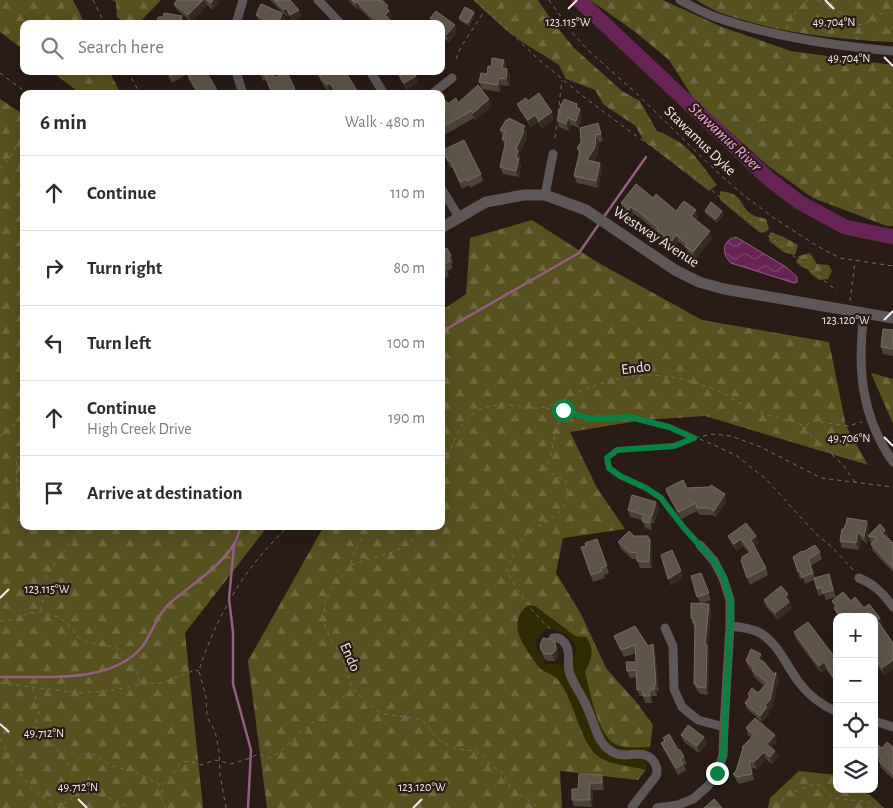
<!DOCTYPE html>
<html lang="en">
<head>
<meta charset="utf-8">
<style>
	body { margin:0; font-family:"Alegreya Sans",sans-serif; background:#f7f7f7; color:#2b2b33 }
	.controls { position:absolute; right:15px; bottom:15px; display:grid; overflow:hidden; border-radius:10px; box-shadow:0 5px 20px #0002 }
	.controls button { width:45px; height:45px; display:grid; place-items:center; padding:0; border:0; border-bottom:1px solid #e1e1e2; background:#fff; color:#2b2b33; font:25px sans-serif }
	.stop { position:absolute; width:15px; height:15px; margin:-11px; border:4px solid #0b8043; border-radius:50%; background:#fff }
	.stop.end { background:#0b8043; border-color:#fff; box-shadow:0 1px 5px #0008 }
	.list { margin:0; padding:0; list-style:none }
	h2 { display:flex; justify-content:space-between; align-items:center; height:65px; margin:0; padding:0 20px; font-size:21px }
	h2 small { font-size:16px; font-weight:400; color:#7c7c81 }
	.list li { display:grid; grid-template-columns:32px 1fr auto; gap:15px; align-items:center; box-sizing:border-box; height:75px; padding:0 20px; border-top:1px solid #e1e1e2 }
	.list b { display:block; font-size:19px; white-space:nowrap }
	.list p { margin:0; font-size:16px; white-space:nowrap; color:#7c7c81 }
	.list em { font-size:16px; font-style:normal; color:#7c7c81 }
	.icon { flex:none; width:28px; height:28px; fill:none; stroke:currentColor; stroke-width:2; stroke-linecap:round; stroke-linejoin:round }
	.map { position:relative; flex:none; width:893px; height:808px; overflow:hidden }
	.search { position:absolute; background:#fff; box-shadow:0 5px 20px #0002; left:20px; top:20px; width:425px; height:55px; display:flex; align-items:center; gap:12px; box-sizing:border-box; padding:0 18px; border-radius:10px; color:#7c7c81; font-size:19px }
	.panel { position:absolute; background:#fff; box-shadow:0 5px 20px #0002; left:20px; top:90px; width:425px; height:440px; border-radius:10px }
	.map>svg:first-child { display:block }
</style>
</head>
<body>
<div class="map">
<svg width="893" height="808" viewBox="0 0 893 808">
	<defs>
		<pattern id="forest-firs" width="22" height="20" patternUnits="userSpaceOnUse" patternTransform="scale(1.25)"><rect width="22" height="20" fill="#57501f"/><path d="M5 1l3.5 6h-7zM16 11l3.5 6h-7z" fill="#706940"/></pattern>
		<pattern id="water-waves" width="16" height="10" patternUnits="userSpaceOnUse" patternTransform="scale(1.25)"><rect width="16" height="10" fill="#682456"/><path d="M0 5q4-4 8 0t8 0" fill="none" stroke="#7e446e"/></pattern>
	</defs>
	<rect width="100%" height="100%" fill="#291c17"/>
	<path fill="#302b00" d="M528,605C542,607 552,621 564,629C571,633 581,633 586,638C596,646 591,662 585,671L598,719L617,745L650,747L649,750C630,751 619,754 604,740L572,670L576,648L571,638L554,629L546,628L536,640L537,649L546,664H557L566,666L582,702L594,738L600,748L621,760L637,759L648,761L646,770C632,766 611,765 599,757C580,744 574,698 558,680C555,675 547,673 542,670C536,665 519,639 518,632C516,621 520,612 528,605Z"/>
	<g fill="url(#forest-firs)">
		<path d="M0,0H73L85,24H24V50L0,32Z"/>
		<path d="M112,0H161L139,23L125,24L117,17L116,2Z"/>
		<path d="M473,0H538L550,18L574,48L622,91L640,101L657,131C689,143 697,159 717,185L709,191L643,140L636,126L604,105L595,90L566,79L559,65L527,45L507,31Z"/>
		<path d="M590,0H663L722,27L791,51L893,65V226H887L813,198L768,166L694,99L669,60L634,31Z"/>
		<path d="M696,0H893V42C835,39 779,33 724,14C714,11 705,5 696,0Z"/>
		<path d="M51,71H109L121,94H81Z"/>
		<path d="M0,99L24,115V526H268L185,633L203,808H0Z"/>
		<path d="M720,191C746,194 737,205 753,215C757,217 762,218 766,219L769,228L767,231L760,233L720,200Z"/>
		<path d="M532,220L597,262L702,320L829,342L846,426L868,465L705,416L644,420L570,432L597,488L625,529L563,538L556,573L581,614L606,668L637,703L653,725L650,747C639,747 625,749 615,744C598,735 589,689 585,671C593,659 594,648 586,637L575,636L535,606L528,605C520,611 516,621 518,632C519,639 536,665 542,670C547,673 555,675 558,680C574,698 580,744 599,757C611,765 632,766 646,770L638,780L560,771L562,808H267L248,661L324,526H441V311L466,294L470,238Z"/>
		<path d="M770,232L782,236L798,245L795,255L785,253L769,241Z"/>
		<path d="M810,253L817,264L829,265L832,271L828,279L819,280L809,272V270L802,267L796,262L799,256Z"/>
		<path d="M871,373L893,379V424Z"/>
		<path d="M799,771L837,775V789C863,789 865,789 884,808H768L770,798Z"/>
	</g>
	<path fill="url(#water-waves)" stroke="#936082" d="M736,237L786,267L797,277V282L794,283L731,263C721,254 722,240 736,237Z"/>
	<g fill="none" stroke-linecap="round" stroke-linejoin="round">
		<g stroke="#936082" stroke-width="2.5">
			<path d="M603,218L646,157"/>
			<path d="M441,332L579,253L599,224"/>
			<path d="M234,546L229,599L233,632V684L251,750L248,808"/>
			<path d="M0,677C44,676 110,684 141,648C152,635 156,615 170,603C191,585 219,568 234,544C237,539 239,532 241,526"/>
		</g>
		<path stroke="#682456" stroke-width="15" d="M579,0L769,179L799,202L845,227L893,237"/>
		<g stroke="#766a66" stroke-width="1" stroke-dasharray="4 4" stroke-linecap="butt">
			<path d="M93,0L105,24"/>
			<path d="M475,0L506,28L538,59L584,97L635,135L689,172L837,291"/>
			<path d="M549,0L575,36L589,51L637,94L714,169L742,194L774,218L817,246L840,258L893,266"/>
			<path d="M817,0C831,6 845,16 859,25C873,20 885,17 887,0"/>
			<path d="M787,29C789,17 800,8 808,0"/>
			<path d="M857,40L859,26"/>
			<path d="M456,59L461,47L485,10"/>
			<path d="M128,71L140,94"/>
			<path d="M0,73L28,94"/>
			<path d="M558,113L562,80"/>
			<path d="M555,138L557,122"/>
			<path d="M0,169L9,159L24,133"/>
			<path d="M850,301L855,261"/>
			<path d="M545,408L563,410L589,419L630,417L669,427L712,444L737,456L766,479L816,534L833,548L854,571"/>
			<path d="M804,426L812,436L843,465L855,482"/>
			<path d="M0,436L15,424L24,422"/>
			<path d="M24,449C22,452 18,456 17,460C15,470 18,509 24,517"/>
			<path d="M441,469L445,466"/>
			<path d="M441,479C454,440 460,401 511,405C523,406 534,410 545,407C562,402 577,391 594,386C605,382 616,379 627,377C659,371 694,380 723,393C732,398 741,404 750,408C766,416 786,418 804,426L814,421L848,426L862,422"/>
			<path d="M31,526H40"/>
			<path d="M694,538C682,526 673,507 659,497C655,494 651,491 646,488C635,483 585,465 617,449L674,446L694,438L712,434L731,436L761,447L821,478L893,487"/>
			<path d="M351,564C354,549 362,537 373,526"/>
			<path d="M41,611L47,574L83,526"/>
			<path d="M0,621L14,620L29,613L41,612L58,617L68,624L80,639L87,642L117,648L131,662L137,672L140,684"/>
			<path d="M550,629C532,612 518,593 507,571C509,563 521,538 528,533C549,517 572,516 566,481C559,477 547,472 546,466L550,459L556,429L563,410"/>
			<path d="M0,683L79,693L109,691L142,684L162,683L195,670L199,671"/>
			<path d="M33,688L39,711L35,726L37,730L56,747L63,760L68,764L74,766L84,754H93L112,766L134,771L162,786"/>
			<path d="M353,689L371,706L382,714L415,718L424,722L440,741L457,749L476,751L483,756L489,764L503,773L511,789L532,802L538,808"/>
			<path d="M0,739C5,745 6,751 10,757C21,776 38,802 62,805C68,802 73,796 79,794C92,790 119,801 130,808"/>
			<path d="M166,808L162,800V786L181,763L189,761L201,765L215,760L231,764C240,761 249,759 258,754L269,758C282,752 289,743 299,734C316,718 336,706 352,688L344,663L338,650L330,638L325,626L324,605L329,594L351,565L398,550L410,542L419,534L424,526"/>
			<path d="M226,808L220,775L219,751L215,731L207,717L206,697L199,671L200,667C211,634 227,601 247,573C259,556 274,541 288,526"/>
			<path d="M778,808L784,798L788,794L814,784L820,785L834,798L869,802L876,808"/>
		</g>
		<g stroke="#5e5657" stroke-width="9">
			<path d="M318,0L341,24"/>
			<path d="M680,0C692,6 705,14 718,18C774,37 834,46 893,51"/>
			<path d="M236,24L243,0"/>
			<path d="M236,71L243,94"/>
			<path d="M370,71L384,94"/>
			<path d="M432,94L452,78"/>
			<path d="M441,188L459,217"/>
			<path d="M545,195L553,154"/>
			<path d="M864,314C857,368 861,416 893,462"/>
			<path d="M859,578C874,584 883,593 893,607"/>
			<path d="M730,626C740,627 751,628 760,633C778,643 786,665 798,681C808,695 821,705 837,712"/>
			<path d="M665,628L673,646L674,689L682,707L698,720L724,727"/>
			<path d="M553,638C559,637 563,640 566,645C571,653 567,662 569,671C572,682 579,691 584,701C590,712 593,723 597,733C602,746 612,755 626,755C632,755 639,753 645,755C654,758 659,768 656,776L632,807"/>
			<path d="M874,721L893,727"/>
			<path d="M657,808L678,805L693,799L708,786L717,773L723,755L724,727L730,626V600L723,578L714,561L700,545"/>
		</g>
		<path stroke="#5e5657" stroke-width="11" d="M441,228L486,202L524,195H545L586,210L675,270L699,282L724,289L893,318"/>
	</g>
	<g fill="#4c4237">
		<path d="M177,0H218L219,3L213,10L207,5L191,22L177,10L174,4Z"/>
		<path d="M270,0H290L301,16L293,22L288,14L287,17Z"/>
		<path d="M348,0H382L391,12L390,14L391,18L390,20L394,24H375L359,8L358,10Z"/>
		<path d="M474,12L475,15L469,26L460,21L459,18Z"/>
		<path d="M282,13L285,20L283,24H262L259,22L256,15Z"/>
		<path d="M430,18L457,32L449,42L441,37V24L432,22Z"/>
		<path d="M504,60L506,67V69H507L510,76L509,86L501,85L500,92L482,89L479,82Z"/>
		<path d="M166,71H183L184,76L172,83Z"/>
		<path d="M258,71H275L276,77L287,72L296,94H272L266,80L263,81L260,73L259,74Z"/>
		<path d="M315,71H345L359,94H335L333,90L329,92L325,88Z"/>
		<path d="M395,71H413L418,82L407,90Z"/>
		<path d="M187,73L219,94H197L189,80Z"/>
		<path d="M528,101L554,119L542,128L538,122L531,127L520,111L517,104Z"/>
		<path d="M441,103L448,104L458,103L492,106L475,120L474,118L441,137Z"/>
		<path d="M577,104L582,116L579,128L571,125L569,131L559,127L557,120Z"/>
		<path d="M598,123L603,141L599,142L598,154L593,162L600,163L602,170L598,188L577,183L574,176L579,154L577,148Z"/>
		<path d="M525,126L527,133L526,136L527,138L519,154L520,157L519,161L521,165L519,177L503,174L500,167L505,146L502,139L503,137L500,130Z"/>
		<path d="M443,150L481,174L483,181L470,188L469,185L462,189L452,167L450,168Z"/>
		<path d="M653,198L676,211L698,217L696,220L712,238L696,259L688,253L686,248L679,242L675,248L659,236L658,233L640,218L634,214L632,217L623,210L621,203Z"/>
		<path d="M705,211L724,215L717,223L706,214Z"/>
		<path d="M441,251L451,256L453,263L451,264L453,268L447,271L449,276L441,280Z"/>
		<path d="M893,330V356L883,354L881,347Z"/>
		<path d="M687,488L727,501L716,517L712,515H699L697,511L681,519L669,497L666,490Z"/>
		<path d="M656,502L659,509L654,523H652V530L645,528L642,520L630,517L628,510Z"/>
		<path d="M869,528L867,544L861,539L859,550L842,548L840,541L842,529Z"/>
		<path d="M634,536L650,539L652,545V568H640L637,559H632L621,549L618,542Z"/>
		<path d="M728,536L759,543L754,546L766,568L768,575L750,585L741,560L749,553L743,546L737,551L731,543Z"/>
		<path d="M868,536H888L887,537L893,543V572L873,551L871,544V543Z"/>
		<path d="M597,539L609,573L604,575L605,578L593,582L581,547L586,546Z"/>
		<path d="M803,552H820L822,559L811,566L815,578L831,581L836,597L826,600L824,594L819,596L814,580L805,584L803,578L800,579L793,557Z"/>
		<path d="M701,573L711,600L700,604H709L711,611L708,647L709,652L708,695L700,694L698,691L697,690L694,684L695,629L691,618L700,604L691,576Z"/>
		<path d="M843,592L851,601L855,597L864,608L869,604L880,618L882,625L881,626L893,643V669L884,675L876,664L874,658V657L876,655L874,652V617H838L834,608H835L832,601Z"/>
		<path d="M764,600L790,601L789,602L792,608L778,620L766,607Z"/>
		<path d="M794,632L837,660V685L826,669L821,673L796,639Z"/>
		<path d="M614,636L648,646L653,644L655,651L659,691H657V696H652V703H645L643,696H640L637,690V677L630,678L627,671L636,662V653L624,657Z"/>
		<path d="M555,642L558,649V657L555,661H547L543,657L541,650Z"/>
		<path d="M761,654L763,661V662L779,679L772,707L768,711L769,714L762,722L747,709L745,703L749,697L748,694L758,693L764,686L754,677L752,671L749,668L746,661Z"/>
		<path d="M746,728L777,742L772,748L778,757L772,764L766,759L757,769L752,768L754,780L739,784L736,780L733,774L736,771L743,750L742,747L751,738L748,735Z"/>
		<path d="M681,735L704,737L707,744L699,753L684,742Z"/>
		<path d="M663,738L678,750L684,757L687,764L684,765L686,770L678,775L664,750L661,743L664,741Z"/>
		<path d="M874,743L882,748L893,747V779L881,768L879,761L874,757Z"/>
		<path d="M579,774L604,782V790H593L592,807L574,806L572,800L578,789Z"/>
	</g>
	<g fill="#362b22">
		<path d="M203,0H205L207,5L191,22L188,15Z"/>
		<path d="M213,0H218L219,3L213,10L211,3Z"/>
		<path d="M357,2L359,8L358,10L355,3Z"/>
		<path d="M388,6L391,12L390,14L391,18L387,22L385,15L386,8Z"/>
		<path d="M286,8L288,14L287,17L284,10Z"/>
		<path d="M299,10L301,16L293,22L290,15Z"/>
		<path d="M474,12L475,15L469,26L468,23Z"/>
		<path d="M282,13L285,20L283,24H278Z"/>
		<path d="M182,16L184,23V24H180Z"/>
		<path d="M455,25L457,32L449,42L446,35Z"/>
		<path d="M504,60L506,67L505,75L502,68Z"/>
		<path d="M507,69L510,76L509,86L506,79Z"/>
		<path d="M273,71H275L276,85L274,78Z"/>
		<path d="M416,76L418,82L407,90L404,83Z"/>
		<path d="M499,78L501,85L500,92L498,85Z"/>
		<path d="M330,83L333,90L329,92L327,85Z"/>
		<path d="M489,99L492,106L475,120L473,113Z"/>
		<path d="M577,104L582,116L579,128L576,121V107Z"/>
		<path d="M552,112L554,119L542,128L539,121Z"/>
		<path d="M535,115L538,122L531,127L528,120Z"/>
		<path d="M568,118L571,125L569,131L566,124Z"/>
		<path d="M525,126L527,133L526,136L527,138L519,154L520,157L519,161L521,165L519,177L516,171V149Z"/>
		<path d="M596,135L599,142L598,154L590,167L587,160Z"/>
		<path d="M600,163L602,170L598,188L596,181Z"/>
		<path d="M631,207L634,214L632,217L629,210Z"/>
		<path d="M696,210L698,217L694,223L691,216Z"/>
		<path d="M722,211L724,215L717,223L716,219Z"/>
		<path d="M710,231L712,238L696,259L693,252Z"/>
		<path d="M676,235L679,242L675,248L672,241Z"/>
		<path d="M725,494L727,501L716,517L714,511Z"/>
		<path d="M656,502L659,509L654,523L652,516Z"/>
		<path d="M650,516L652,523V530L650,523Z"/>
		<path d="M867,521L869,528L867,544L864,537Z"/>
		<path d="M885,530L888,536L885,539L882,533Z"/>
		<path d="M858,532L861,539L859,550L856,543Z"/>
		<path d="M648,536L650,541V539L652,545V568L649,562Z"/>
		<path d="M756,536L759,543L753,547L751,540Z"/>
		<path d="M741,539L743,546L737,551L734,544Z"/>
		<path d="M681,571L683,578L671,586L668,579Z"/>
		<path d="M788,594L792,608L778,620L775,613L785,596Z"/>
		<path d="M709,604L711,611L708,647L709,652L708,695L706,688L705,645Z"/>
		<path d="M849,612L851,617H844Z"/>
		<path d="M880,618L882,625L879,627L877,620Z"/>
		<path d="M555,642L558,649V657L555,661L552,654Z"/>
		<path d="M653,644L655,651L659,691L656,684Z"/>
		<path d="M761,654L763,661L760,666L758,659Z"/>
		<path d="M893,660V669L884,675L882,668Z"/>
		<path d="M824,662L826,669L821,673L819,666Z"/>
		<path d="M776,672L779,679L772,707L768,711L769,714L762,722L760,716L765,705Z"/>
		<path d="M654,684L657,691V696L655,689Z"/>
		<path d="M650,690L652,696V703L650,696Z"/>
		<path d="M775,735L777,742L770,750L767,744Z"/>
		<path d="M704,737L707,744L699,753L697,746Z"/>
		<path d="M775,751L778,757L772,764L770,757Z"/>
		<path d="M764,752L766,759L757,769L754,762Z"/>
		<path d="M749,761L752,768L754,780L752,774Z"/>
		<path d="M602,775L604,782V790L602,783Z"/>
		<path d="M590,783L593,790L592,807L590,800Z"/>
	</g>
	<g fill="#5e544a" stroke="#766c63">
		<path d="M177,0H203L188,15L174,4Z"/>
		<path d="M207,0H213L211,3Z"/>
		<path d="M274,0H290L299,10L290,15L286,8L284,10Z"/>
		<path d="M352,0H382L388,6L386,8L389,11L385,15L394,24H379L357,2L355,3Z"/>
		<path d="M261,4L282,13L278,24H262L263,18L256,15Z"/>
		<path d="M465,7L474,12L468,23L459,18Z"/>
		<path d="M436,11L455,25L446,35L441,32V24H431L434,21L430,18Z"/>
		<path d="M164,13L182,16L180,24H157L158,17H163Z"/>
		<path d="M313,21L315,24H308Z"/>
		<path d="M492,58L504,60L502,68L507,69L506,79L499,78L498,85L479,82L481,73L487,74L488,66L491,67Z"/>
		<path d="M167,71H178L170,76Z"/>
		<path d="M189,71H202V72L206,71L219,94H199L187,73Z"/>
		<path d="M260,71H273L274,78L287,72L295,89L292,90L295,94H272L264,73L260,74Z"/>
		<path d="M317,71H345L359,94H337L330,83L327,85L323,81Z"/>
		<path d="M397,71H413L416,76L404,83Z"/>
		<path d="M478,85L489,99L473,113L471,111L441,128V103L446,101L448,104L456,98L458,103Z"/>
		<path d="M539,93L552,112L539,121L535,115L528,120L517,104L526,98L528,101Z"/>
		<path d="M564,99L577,104L576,107L580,109L576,121L568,118L566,124L557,120L561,104H562Z"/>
		<path d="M509,118L525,126L522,130L524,131L516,149L518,150L516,158H519L516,171L500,167L506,140L502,139L505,132L500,130L506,120H508Z"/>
		<path d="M598,123L601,134L596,135L595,147L587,160L600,163L596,181L574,176L580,150L577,148L581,142L580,128Z"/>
		<path d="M464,140L481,174L467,181L466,179L460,182L450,160L448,161L443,150Z"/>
		<path d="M636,184L653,198L656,194L676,211L684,201L696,210L691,216L710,231L693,252L685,246L687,244L676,235L672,241L657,230L658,228L638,211L631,207L629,210L621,203Z"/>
		<path d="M711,202L722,211L716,219L705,211Z"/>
		<path d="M447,248L451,256L448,257L450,261L444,264L446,269L441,272V251Z"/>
		<path d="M883,329L893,330V349L881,347Z"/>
		<path d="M683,480L687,488L710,487L711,485L725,494L714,511L709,508H697L696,503L678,512L666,490L667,488Z"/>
		<path d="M632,495L656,502L652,516H650V523L642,521L644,515L628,510Z"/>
		<path d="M847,518L867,521L864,537L858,532L856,543L840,541L842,529H844L845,525H846Z"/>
		<path d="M746,523L756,536L751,540L766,568L747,578L741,560L742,559V557L751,552L741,539L734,544L728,536Z"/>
		<path d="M880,524L885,530L882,533L893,543V568L871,544L877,538L868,536Z"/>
		<path d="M629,531L634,536H648V539H650L649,562L637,561V553L629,552L618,542Z"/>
		<path d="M597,539L607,566L601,568L602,571L591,575L581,547L586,546L585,543Z"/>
		<path d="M815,545L820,552L808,559L813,573L802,577L800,571L798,572L793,557L802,551L803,552Z"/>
		<path d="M672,550L681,571L668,579L661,555Z"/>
		<path d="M701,573L709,593L697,597L691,576Z"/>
		<path d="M829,574L833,590L823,593L822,587L817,589L814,578Z"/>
		<path d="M781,586L788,594L785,596L789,602L775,613L764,600Z"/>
		<path d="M843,592L851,601L855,597L864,608L869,604L880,618L877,620L893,643V660L882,668L874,658L878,654L874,649V617H853L849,612L844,617H841L834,608L837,606L832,601Z"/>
		<path d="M691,603L709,604L705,645H707L706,688L697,687V684H694L695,623H693V618H691Z"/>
		<path d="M808,622L837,660V678L835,680L824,662L819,666L794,632Z"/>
		<path d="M635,626L648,646L653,644L656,684H654L655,689L650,690V696H643L642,689L637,690L636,670L627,671L626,662H636L635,645L621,650L614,636Z"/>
		<path d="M543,638L551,639L555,642L556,650L552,654H545L541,650L540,645Z"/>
		<path d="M751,649L761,654L758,659L764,662L774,674L776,672L770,700L765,705L767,707L760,716L745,703L750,696L748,694L752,688L758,693L767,683L752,670L754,668L746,661Z"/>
		<path d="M755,718L775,735L767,744L775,751L770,757L764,752L754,762L749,761L752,774L737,777L733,774L736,771L743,748L742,747L754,735L746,728Z"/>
		<path d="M688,725L704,737L697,746L681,735Z"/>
		<path d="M669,734L678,750H680L684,757L680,759L683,764L676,768L661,743L665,741L663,738Z"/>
		<path d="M887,742L893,747V774L879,761L882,758L874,752V743L882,748Z"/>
		<path d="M579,774L602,775V783H590V800H572V789H578Z"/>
		<path d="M714,799L722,808H704Z"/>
	</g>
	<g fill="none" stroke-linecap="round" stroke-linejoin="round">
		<path stroke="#0b8043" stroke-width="6" d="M563,410L590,419L630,417L669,427L694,438L674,446L617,450L607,458L609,468L620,476L646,488L661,498L684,528L714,561L724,578L730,600V626L723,755L717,773"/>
	</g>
	<path fill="none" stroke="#f6ece8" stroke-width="2" d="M825,0L834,9M568,9L577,0M884,57L893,66M884,320L893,311M884,437L893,446M0,598L9,589M0,724L9,732M78,799L87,808M413,808L422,799"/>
	<g text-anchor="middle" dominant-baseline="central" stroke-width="4.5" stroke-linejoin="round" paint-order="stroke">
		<g font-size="15" fill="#f6ece8" stroke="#291c17">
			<text transform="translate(700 141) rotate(44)">Stawamus Dyke</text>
			<text transform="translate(656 237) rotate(33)">Westway Avenue</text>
			<text transform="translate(636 368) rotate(-7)">Endo</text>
			<text transform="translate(350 657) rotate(66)">Endo</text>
		</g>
		<g font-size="16" font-style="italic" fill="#f6a6dd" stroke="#291c17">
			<text transform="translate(725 137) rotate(43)">Stawamus River</text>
		</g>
	</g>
	<g font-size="12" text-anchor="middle" fill="#f6ece8" stroke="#291c17" stroke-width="4.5" stroke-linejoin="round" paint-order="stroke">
		<text x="834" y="26">49.704°N</text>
		<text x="568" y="26">123.115°W</text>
		<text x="849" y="62">49.704°N</text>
		<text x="846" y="324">123.120°W</text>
		<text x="849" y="442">49.706°N</text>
		<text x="47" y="593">123.115°W</text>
		<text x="44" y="737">49.712°N</text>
		<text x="422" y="791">123.120°W</text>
		<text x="78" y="791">49.712°N</text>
	</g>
</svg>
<div class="controls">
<button>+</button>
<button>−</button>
<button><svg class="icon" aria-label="locate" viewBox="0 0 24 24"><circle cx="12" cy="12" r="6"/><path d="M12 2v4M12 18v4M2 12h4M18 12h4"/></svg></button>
<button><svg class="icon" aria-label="layers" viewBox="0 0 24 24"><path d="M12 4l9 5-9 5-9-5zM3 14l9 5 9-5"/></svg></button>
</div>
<div class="stop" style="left:563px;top:410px"></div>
<div class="stop end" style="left:717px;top:773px"></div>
<div class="search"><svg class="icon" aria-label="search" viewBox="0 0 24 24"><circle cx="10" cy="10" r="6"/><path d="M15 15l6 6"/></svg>Search here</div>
<section class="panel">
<h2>6 min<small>Walk · 480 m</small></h2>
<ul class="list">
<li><svg class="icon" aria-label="ahead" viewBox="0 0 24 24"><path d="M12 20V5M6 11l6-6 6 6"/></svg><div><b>Continue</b></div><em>110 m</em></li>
<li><svg class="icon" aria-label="right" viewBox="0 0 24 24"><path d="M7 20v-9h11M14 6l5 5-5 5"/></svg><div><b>Turn right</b></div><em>80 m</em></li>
<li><svg class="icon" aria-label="left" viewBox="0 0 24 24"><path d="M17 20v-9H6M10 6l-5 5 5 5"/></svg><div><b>Turn left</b></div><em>100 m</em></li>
<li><svg class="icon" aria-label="ahead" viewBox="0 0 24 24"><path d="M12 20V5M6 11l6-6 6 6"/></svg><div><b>Continue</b><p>High Creek Drive</p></div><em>190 m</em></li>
<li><svg class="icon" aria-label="arrive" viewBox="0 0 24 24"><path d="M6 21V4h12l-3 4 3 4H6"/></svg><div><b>Arrive at destination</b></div></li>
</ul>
</section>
</div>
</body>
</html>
